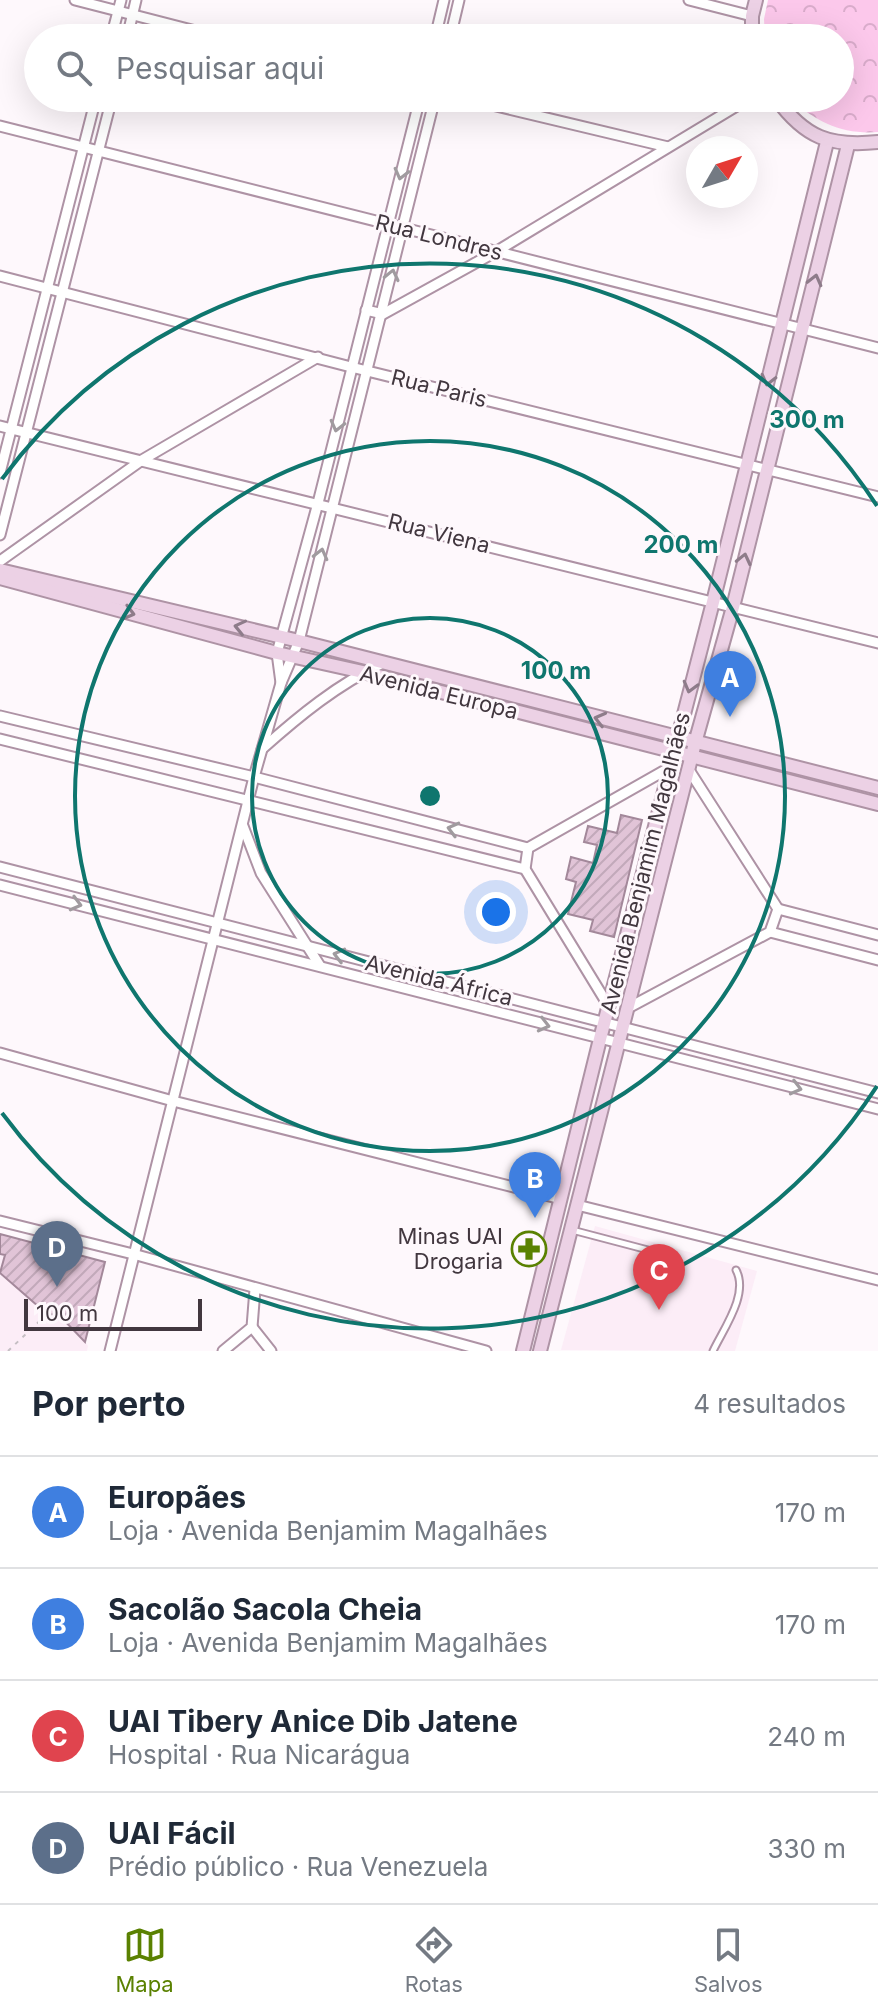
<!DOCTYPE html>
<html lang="pt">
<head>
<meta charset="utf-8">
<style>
	body { margin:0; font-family:Inter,sans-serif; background:#f2f2f3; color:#1f2937 }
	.compass { position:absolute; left:686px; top:136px; width:72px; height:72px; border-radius:50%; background:#fff; box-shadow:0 8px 32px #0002; rotate:51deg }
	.scale { position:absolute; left:24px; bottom:20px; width:178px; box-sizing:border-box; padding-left:8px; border:4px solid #42373f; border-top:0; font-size:22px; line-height:28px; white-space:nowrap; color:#42373f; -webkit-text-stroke:6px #fef8fc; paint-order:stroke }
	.you { position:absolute; left:496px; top:912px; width:28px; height:28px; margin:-20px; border:6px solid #fff; border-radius:50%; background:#1a73e8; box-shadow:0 0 0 12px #1a73e833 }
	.badge { display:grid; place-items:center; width:52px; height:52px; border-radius:50%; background:#5a8101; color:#fff; font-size:26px; font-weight:700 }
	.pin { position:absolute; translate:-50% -66px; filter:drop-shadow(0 2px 4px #0008) }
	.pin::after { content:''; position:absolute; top:42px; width:28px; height:24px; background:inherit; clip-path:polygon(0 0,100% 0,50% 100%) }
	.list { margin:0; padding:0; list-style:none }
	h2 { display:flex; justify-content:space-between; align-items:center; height:104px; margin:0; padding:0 32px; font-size:34px }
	h2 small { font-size:26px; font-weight:400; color:#747a83 }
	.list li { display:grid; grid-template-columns:52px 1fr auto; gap:24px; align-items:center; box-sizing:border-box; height:112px; padding:0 32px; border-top:2px solid #e0e1e3 }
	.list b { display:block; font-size:30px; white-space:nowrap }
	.list p { margin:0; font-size:26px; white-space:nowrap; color:#747a83 }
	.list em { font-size:26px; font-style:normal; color:#747a83 }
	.icon { flex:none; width:44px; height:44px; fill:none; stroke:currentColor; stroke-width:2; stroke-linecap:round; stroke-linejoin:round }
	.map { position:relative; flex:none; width:878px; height:1351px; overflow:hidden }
	.search { position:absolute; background:#fff; box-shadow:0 8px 32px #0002; left:24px; right:24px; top:24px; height:88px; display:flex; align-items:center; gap:20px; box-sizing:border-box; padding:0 28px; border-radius:44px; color:#747a83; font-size:30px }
	.sheet { height:552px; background:#fff }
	nav { display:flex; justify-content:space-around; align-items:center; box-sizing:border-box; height:112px; border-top:2px solid #e0e1e3; background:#fff; font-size:22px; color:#747a83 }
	nav a { display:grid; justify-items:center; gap:4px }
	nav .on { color:#5a8101 }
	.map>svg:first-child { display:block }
</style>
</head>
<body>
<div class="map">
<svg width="878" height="1351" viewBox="0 0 878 1351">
	<defs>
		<pattern id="park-crowns" width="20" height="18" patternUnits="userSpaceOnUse" patternTransform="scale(2)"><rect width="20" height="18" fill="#fcc8eb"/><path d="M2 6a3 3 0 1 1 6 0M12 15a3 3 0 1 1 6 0" fill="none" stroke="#d9accb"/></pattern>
		<pattern id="building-hatch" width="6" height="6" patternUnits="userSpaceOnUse" patternTransform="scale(2)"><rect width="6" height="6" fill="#e1c4d7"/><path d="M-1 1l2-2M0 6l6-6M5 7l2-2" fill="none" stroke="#c2a9ba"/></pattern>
	</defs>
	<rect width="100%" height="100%" fill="#fef8fc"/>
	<g fill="#fcedf7">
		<path d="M595,1226L757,1271L735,1351L561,1350Z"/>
		<path d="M0,1234L105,1262L85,1341L88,1346L87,1351H0Z"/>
	</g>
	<path fill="url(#park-crowns)" d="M768,0H878V132C844,135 816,122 792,100L840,98V38H765L764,19Z"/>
	<g fill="url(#building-hatch)" stroke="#a3889a" stroke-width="2">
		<path d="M621,815L642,820L614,937L590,931L593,920L568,914L576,882L566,879L571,857L593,863L597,845L584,842L588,826L617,833Z"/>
		<path d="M0,1234L105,1262L85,1342L59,1315L47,1314L0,1273L5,1255L0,1254Z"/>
	</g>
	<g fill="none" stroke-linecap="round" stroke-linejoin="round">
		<g stroke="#ae93a5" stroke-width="9">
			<g id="lane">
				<path d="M572,1230L648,1250"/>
				<path d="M713,1351C724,1328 749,1294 736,1270"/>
			</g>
		</g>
		<g stroke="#ae93a5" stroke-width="13">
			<g id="street">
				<path d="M75,0L223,38"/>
				<path d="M689,0L752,16"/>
				<path d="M111,38L121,0"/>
				<path d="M127,38L136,0"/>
				<path d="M435,38L444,0"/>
				<path d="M450,38L459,0"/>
				<path d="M463,98L668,147"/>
				<path d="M0,126L878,348"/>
				<path d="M0,276L351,367L878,497"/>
				<path d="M366,310L383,314L497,251L750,98"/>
				<path d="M0,426L878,643"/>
				<path d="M0,473L96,98"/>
				<path d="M0,535L112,98"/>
				<path d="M0,561L142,460L318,357"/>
				<path d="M281,683L277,653L318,503L420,98"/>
				<path d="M0,716L254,777L528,848"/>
				<path d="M0,739L525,869"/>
				<path d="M262,749C299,716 338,684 383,663"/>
				<path d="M243,826L261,873L320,966"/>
				<path d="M0,867L878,1093"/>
				<path d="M0,885L878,1109"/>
				<path d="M778,909L878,935"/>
				<path d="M770,932L878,960"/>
				<path d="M608,1005L525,869L528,848L669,768"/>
				<path d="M628,1008L770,932L778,909L689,770"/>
				<path d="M0,1053L173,1101L561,1199"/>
				<path d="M577,1205L878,1280"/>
				<path d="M0,1221L133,1254L486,1351"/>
				<path d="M252,1327L271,1351"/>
				<path d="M110,1351L254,777L281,683L299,641C344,460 389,279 435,98"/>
				<path d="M223,1351L252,1327L255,1289"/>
			</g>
		</g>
		<g stroke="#ae93a5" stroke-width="16">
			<g id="secondary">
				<path d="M752,38V16L756,0"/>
				<path d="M776,98C805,138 830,147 878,142"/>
				<path d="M0,570L299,641L878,788"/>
				<path d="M0,578L277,653L363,672L878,804"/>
				<path d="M523,1351L600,1039L713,602L827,142"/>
				<path d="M540,1351L695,743L733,607L848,145"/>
			</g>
		</g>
		<path stroke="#c5bec3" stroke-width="2" stroke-dasharray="4 6" stroke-linecap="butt" d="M8,1351L47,1314"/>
		<use href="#lane" stroke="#fff" stroke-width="5"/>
		<use href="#street" stroke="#fff" stroke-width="9"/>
		<use href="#secondary" stroke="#ecd1e5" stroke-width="12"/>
	</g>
	<defs><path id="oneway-chevron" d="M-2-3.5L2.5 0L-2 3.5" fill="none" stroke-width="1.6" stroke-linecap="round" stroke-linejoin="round" transform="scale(2)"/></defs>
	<g stroke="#a09b9f">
		<use href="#oneway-chevron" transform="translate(401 174) rotate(104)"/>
		<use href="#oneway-chevron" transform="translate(392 275) rotate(-77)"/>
		<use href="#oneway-chevron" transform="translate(337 426) rotate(104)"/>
		<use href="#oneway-chevron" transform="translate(321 554) rotate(-76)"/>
		<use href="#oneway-chevron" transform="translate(453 829) rotate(-165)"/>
		<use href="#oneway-chevron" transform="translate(76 904) rotate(15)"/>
		<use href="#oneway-chevron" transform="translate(339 955) rotate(-166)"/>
		<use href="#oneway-chevron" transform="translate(544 1025) rotate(14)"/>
		<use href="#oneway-chevron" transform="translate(796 1088) rotate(14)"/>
	</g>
	<g stroke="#8e7c8a">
		<use href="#oneway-chevron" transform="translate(815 280) rotate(-76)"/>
		<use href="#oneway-chevron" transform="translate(768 380) rotate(104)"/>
		<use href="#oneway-chevron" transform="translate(744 559) rotate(-77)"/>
		<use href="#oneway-chevron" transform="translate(129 613) rotate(15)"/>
		<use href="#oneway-chevron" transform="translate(240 627) rotate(-167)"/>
		<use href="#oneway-chevron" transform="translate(690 687) rotate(105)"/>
		<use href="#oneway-chevron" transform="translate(600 719) rotate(-166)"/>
	</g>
	<g fill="none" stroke="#0f766e" stroke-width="4">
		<circle cx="430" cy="796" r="178"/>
		<circle cx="430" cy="796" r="355"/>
		<path d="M877 1086A533 533 0 0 1 2 1113M2 479A533 533 0 0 1 877 506"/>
	</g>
	<defs>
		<g id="pharmacy-ring" transform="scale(1.8)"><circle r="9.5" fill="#fef8fc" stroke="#5a8101" stroke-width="1.5"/><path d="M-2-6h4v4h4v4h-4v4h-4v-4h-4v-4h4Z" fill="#5a8101"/></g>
	</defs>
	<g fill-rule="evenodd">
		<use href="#pharmacy-ring" x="529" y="1249"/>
	</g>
	<g text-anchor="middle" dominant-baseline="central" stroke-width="6" stroke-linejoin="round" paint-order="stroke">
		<g font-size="22" fill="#42373f" stroke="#fef8fc">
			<text transform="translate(439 237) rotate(14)">Rua Londres</text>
			<text transform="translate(439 388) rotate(14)">Rua Paris</text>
			<text transform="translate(439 533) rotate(14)">Rua Viena</text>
			<text transform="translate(439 692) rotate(14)">Avenida Europa</text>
			<text transform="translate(645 863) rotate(-76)">Avenida Benjamim Magalhães</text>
			<text transform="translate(439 980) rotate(14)">Avenida África</text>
		</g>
		<g font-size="22" fill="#42373f" stroke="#fef8fc" text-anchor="end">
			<text x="503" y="1236">Minas UAI<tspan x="503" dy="25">Drogaria</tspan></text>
		</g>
	</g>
	<circle cx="430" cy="796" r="12" fill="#0f766e" stroke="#fef8fc" stroke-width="4"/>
	<g font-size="24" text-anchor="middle" font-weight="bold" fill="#0f766e" stroke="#fef8fc" stroke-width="6" stroke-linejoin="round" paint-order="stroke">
		<text x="807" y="428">300 m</text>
		<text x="681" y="553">200 m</text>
		<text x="556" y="679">100 m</text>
	</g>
</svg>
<svg class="compass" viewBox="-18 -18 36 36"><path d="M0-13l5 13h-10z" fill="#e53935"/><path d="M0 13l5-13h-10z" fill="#747a83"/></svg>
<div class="scale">100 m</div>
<div class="you"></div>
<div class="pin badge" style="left:730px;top:717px;background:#3f7fe0">A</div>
<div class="pin badge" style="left:535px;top:1218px;background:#3f7fe0">B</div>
<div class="pin badge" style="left:659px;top:1310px;background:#e0444e">C</div>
<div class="pin badge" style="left:57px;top:1287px;background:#5c6f8a">D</div>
<div class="search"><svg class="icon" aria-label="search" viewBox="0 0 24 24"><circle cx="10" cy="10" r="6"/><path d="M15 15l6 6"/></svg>Pesquisar aqui</div>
</div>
<section class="sheet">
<h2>Por perto<small>4 resultados</small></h2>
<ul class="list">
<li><span class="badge" style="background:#3f7fe0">A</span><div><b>Europães</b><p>Loja · Avenida Benjamim Magalhães</p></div><em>170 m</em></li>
<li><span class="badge" style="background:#3f7fe0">B</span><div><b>Sacolão Sacola Cheia</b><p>Loja · Avenida Benjamim Magalhães</p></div><em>170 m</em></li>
<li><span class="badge" style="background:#e0444e">C</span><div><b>UAI Tibery Anice Dib Jatene</b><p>Hospital · Rua Nicarágua</p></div><em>240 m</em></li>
<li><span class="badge" style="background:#5c6f8a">D</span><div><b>UAI Fácil</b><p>Prédio público · Rua Venezuela</p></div><em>330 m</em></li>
</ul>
</section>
<nav>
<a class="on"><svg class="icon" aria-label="map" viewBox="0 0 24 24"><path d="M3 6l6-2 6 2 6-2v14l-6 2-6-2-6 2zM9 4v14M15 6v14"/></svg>Mapa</a>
<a><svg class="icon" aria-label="directions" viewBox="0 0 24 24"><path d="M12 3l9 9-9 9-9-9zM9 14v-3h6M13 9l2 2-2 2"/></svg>Rotas</a>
<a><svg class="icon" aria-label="saved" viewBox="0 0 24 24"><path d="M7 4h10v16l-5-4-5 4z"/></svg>Salvos</a>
</nav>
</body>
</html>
